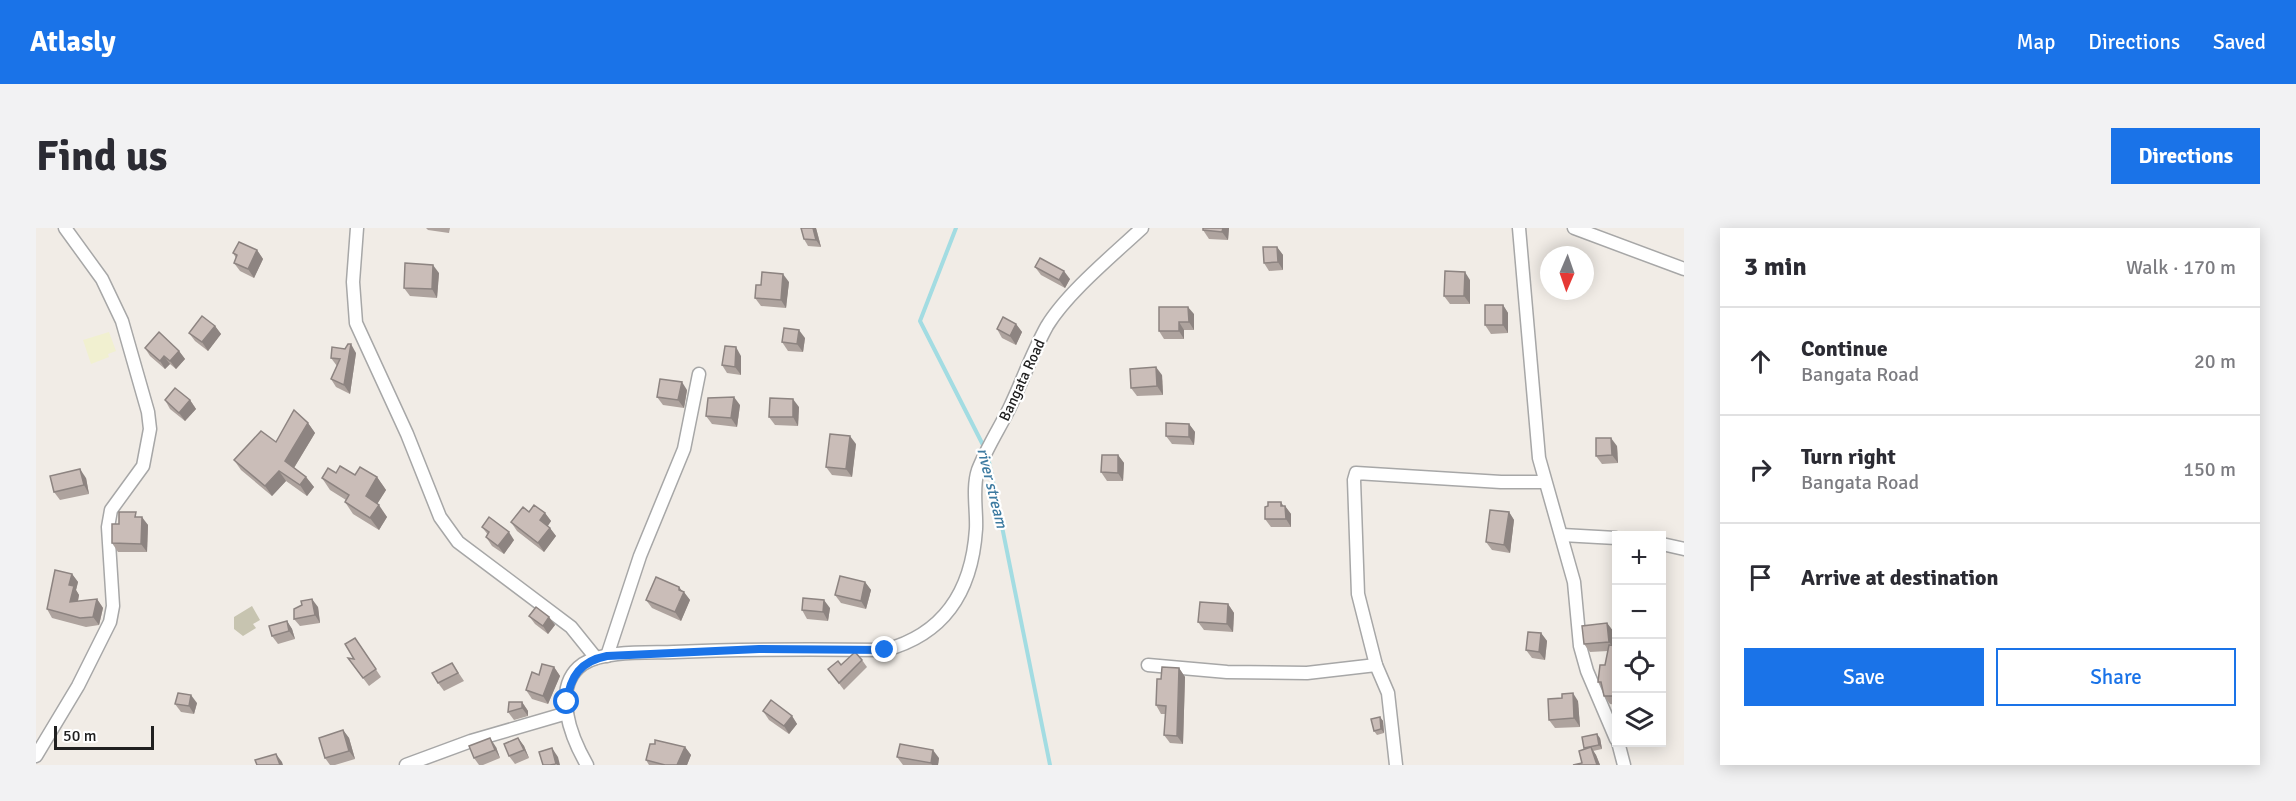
<!DOCTYPE html>
<html lang="en">
<head>
<meta charset="utf-8">
<style>
	body { margin:0; font-family:Signika,sans-serif; background:#f2f2f3; color:#2b2b33 }
	.controls { position:absolute; right:18px; bottom:18px; display:grid; overflow:hidden; border-radius:0px; box-shadow:0 3px 15px #0003 }
	.controls button { width:54px; height:54px; display:grid; place-items:center; padding:0; border:0; border-bottom:2px solid #e1e1e2; background:#fff; color:#2b2b33; font:30px sans-serif }
	.compass { position:absolute; left:1504px; top:18px; width:54px; height:54px; border-radius:50%; background:#fff; box-shadow:0 3px 15px #0003; rotate:182deg }
	.scale { position:absolute; left:18px; bottom:15px; width:100px; box-sizing:border-box; padding-left:6px; border:3px solid #202020; border-top:0; font-size:16px; line-height:21px; white-space:nowrap; color:#202020; -webkit-text-stroke:4px #fff; paint-order:stroke }
	.stop { position:absolute; width:18px; height:18px; margin:-14px; border:4px solid #1a73e8; border-radius:50%; background:#fff }
	.stop.end { background:#1a73e8; border-color:#fff; box-shadow:0 2px 6px #0008 }
	.list { margin:0; padding:0; list-style:none }
	h2 { display:flex; justify-content:space-between; align-items:center; height:78px; margin:0; padding:0 24px; font-size:26px }
	h2 small { font-size:20px; font-weight:400; color:#7c7c81 }
	.list li { display:grid; grid-template-columns:39px 1fr auto; gap:18px; align-items:center; box-sizing:border-box; height:108px; padding:0 24px; border-top:2px solid #e1e1e2 }
	.list b { display:block; font-size:22px; white-space:nowrap }
	.list p { margin:0; font-size:20px; white-space:nowrap; color:#7c7c81 }
	.list em { font-size:20px; font-style:normal; color:#7c7c81 }
	.actions { display:flex; gap:12px; padding:18px 24px }
	.actions a { flex:1; padding:14px 0; border:2px solid #1a73e8; border-radius:0px; text-align:center; font-size:21px; color:#1a73e8 }
	.actions .main { background:#1a73e8; color:#fff }
	.icon { flex:none; width:33px; height:33px; fill:none; stroke:currentColor; stroke-width:2; stroke-linecap:round; stroke-linejoin:round }
	.map { position:relative; flex:none; width:1648px; height:537px; overflow:hidden; border-radius:0px }
	header { display:flex; align-items:center; gap:36px; box-sizing:border-box; height:84px; padding:0 30px; background:#1a73e8; color:#fff }
	header strong { font-size:28px }
	nav { display:flex; gap:33px; margin-inline-start:auto; font-size:21px }
	.intro { display:flex; align-items:center; justify-content:space-between; box-sizing:border-box; height:144px; padding:0 36px }
	h1 { margin:0; font-size:42px }
	.button { padding:15px 27px; border-radius:0px; background:#1a73e8; color:#fff; font-size:21px; font-weight:700 }
	main { display:flex; gap:36px; padding:0 36px }
	aside { flex:1; background:#fff; border-radius:0px; box-shadow:0 3px 15px #0003 }
	.map>svg:first-child { display:block }
</style>
</head>
<body>
<header>
<strong>Atlasly</strong>
<nav><a>Map</a><a>Directions</a><a>Saved</a></nav>
</header>
<div class="intro"><h1>Find us</h1><a class="button">Directions</a></div>
<main>
<div class="map">
<svg width="1648" height="537" viewBox="0 0 1648 537">
	<rect width="100%" height="100%" fill="#f1ece6"/>
	<path fill="#c7c4b0" d="M216,378L224,392L217,396L220,400L207,408L198,401V389Z"/>
	<path fill="#f1f0d0" d="M73,104L80,123L72,126L73,129L55,136L47,112Z"/>
	<g fill="none" stroke-linecap="round" stroke-linejoin="round">
		<g stroke="#a3dce2" stroke-width="4">
			<path d="M920,0L884,93L948,219"/>
			<path d="M952,229L1014,537"/>
		</g>
		<g stroke="#a7a7a7" stroke-width="15">
			<g id="street">
				<path d="M321,0L317,54L320,95L371,206L404,289L422,314L535,399L560,430"/>
				<path d="M1483,0L1503,230L1538,354L1544,418L1551,443L1580,511"/>
				<path d="M1538,0L1648,41"/>
				<path d="M1526,307L1580,310"/>
				<path d="M1626,316L1648,321"/>
				<path d="M571,428L604,328L648,221L663,146"/>
				<path d="M1112,437L1191,444L1271,445L1340,437"/>
				<path d="M1582,514L1588,537"/>
				<path d="M0,528L42,458L74,394L77,378L72,299L75,282L107,238L114,201L112,184L86,93L66,51L29,0"/>
				<path d="M370,537L435,513L531,485"/>
				<path d="M551,537C536,511 514,459 547,436C568,422 613,425 638,424C708,421 778,421 849,422C909,406 936,362 940,301C941,283 936,260 942,242C950,221 963,201 973,181C986,154 996,125 1011,98C1031,65 1077,27 1106,0"/>
				<path d="M1360,537L1352,465L1340,437L1322,366L1318,252L1320,245L1465,254H1509"/>
			</g>
		</g>
		<use href="#street" stroke="#fff" stroke-width="12"/>
	</g>
	<g fill="#aea39e">
		<path d="M390,0H414L413,5L392,2Z"/>
		<path d="M765,0H780L785,19L772,18L768,11Z"/>
		<path d="M1193,0L1192,12L1173,11L1167,2Z"/>
		<path d="M1241,19L1247,27V42L1233,43L1228,35Z"/>
		<path d="M221,22L227,31L218,50L204,43L198,35L200,30L197,25Z"/>
		<path d="M999,39L1034,51L1029,60L1005,47Z"/>
		<path d="M403,45L401,70L374,68L368,60Z"/>
		<path d="M1434,52V76H1414L1408,68Z"/>
		<path d="M753,54L750,80L725,78L719,70L725,57Z"/>
		<path d="M1467,77L1472,85V105L1455,106L1449,97Z"/>
		<path d="M1158,86V102H1148V111H1128L1123,103Z"/>
		<path d="M980,96L986,104L980,117L966,110L961,101Z"/>
		<path d="M179,98L185,106L172,123L159,113L153,105Z"/>
		<path d="M769,110L767,124L752,123L746,114Z"/>
		<path d="M109,120L143,123L149,131L140,141L134,136L129,141L114,128Z"/>
		<path d="M309,121L320,125L314,166L300,159L295,151L301,138L295,130Z"/>
		<path d="M705,128V147L691,145L686,137Z"/>
		<path d="M1126,147L1127,167L1101,168L1095,160Z"/>
		<path d="M651,162L648,180L627,177L621,169Z"/>
		<path d="M129,172H154L160,181L149,193L134,181Z"/>
		<path d="M704,177L701,199L676,196L670,188Z"/>
		<path d="M763,179L762,198L739,197L733,189Z"/>
		<path d="M272,195L279,205L258,240L270,249L278,259L271,268L250,253L236,268L205,242L198,232L240,214Z"/>
		<path d="M1153,196L1159,204L1158,217L1136,216L1130,208Z"/>
		<path d="M820,216L816,249L796,247L790,239Z"/>
		<path d="M1581,218L1582,235L1566,236L1560,228Z"/>
		<path d="M1082,227L1088,235L1087,253H1071L1065,244Z"/>
		<path d="M300,245L341,249L350,262L341,276L351,289L343,302L317,286L309,274L310,272L294,262L286,250Z"/>
		<path d="M50,250L53,266L24,272L18,264Z"/>
		<path d="M1245,274L1247,278H1249L1255,286V299H1235L1229,291L1232,278Z"/>
		<path d="M493,284L509,285L515,293L512,298L520,308L508,324L481,303L475,294Z"/>
		<path d="M1473,284L1478,292L1474,325L1456,322L1450,314Z"/>
		<path d="M103,289L112,297L111,324H82L76,315L83,296Z"/>
		<path d="M446,299L478,312L468,326L456,318L450,309L452,307Z"/>
		<path d="M36,346L42,354L40,362L43,367L42,373L61,371L67,380L63,397L50,399L16,390L11,381Z"/>
		<path d="M829,354L835,362L830,381L805,375L799,367Z"/>
		<path d="M643,359L654,372L645,393L616,380L610,372Z"/>
		<path d="M1192,376L1198,385L1197,404L1168,402L1162,394Z"/>
		<path d="M266,377L282,379L284,395L264,398L258,391Z"/>
		<path d="M794,380L792,393L771,391L766,382Z"/>
		<path d="M493,388L513,389L519,397L512,406L499,396Z"/>
		<path d="M251,393L256,401L259,411L242,416L236,408Z"/>
		<path d="M1571,395L1577,403L1578,418H1581V477L1574,476L1568,468L1566,459L1562,454L1569,437L1572,423L1554,424L1548,416Z"/>
		<path d="M1505,405L1511,413L1509,432L1496,430L1490,422Z"/>
		<path d="M319,410L345,449L333,458L312,430L318,431Z"/>
		<path d="M826,432L831,439L808,462L792,441Z"/>
		<path d="M416,435L428,453L408,463L402,455Z"/>
		<path d="M518,439L524,448L512,476L496,471L490,462L503,447Z"/>
		<path d="M1143,440L1149,449L1147,516L1134,515L1128,507L1130,486H1125L1120,477L1125,451Z"/>
		<path d="M1542,473L1544,499L1519,500L1513,492Z"/>
		<path d="M486,474L492,483V488L478,492L472,484Z"/>
		<path d="M161,475L158,486L145,484L139,476Z"/>
		<path d="M727,483L756,488L761,496L753,506L733,492Z"/>
		<path d="M1344,489L1347,493L1348,505L1341,507L1338,503Z"/>
		<path d="M307,502L313,510L319,531L299,537H294L289,530Z"/>
		<path d="M482,510L488,518L493,530L479,536L473,528Z"/>
		<path d="M1564,510L1566,521L1557,523L1560,527L1564,537H1537L1546,535L1549,521L1548,520Z"/>
		<path d="M460,519L464,530L447,537H443L438,530Z"/>
		<path d="M649,519L655,527L651,537H613L610,532Z"/>
		<path d="M861,529L903,530L902,537H867Z"/>
	</g>
	<g fill="#8d8481">
		<path d="M777,0H780L785,19L780,12Z"/>
		<path d="M1187,0H1193L1192,12L1186,4Z"/>
		<path d="M1241,19L1247,27V42L1242,34Z"/>
		<path d="M221,22L227,31L218,50L212,41Z"/>
		<path d="M397,37L403,45L401,70L396,61Z"/>
		<path d="M1028,43L1034,51L1029,60L1023,52Z"/>
		<path d="M1429,44L1434,52V76L1428,68Z"/>
		<path d="M747,46L753,54L750,80L745,72Z"/>
		<path d="M1467,77L1472,85V105L1467,97Z"/>
		<path d="M1152,79L1158,86V102L1153,94Z"/>
		<path d="M1143,94L1148,102V111L1143,103Z"/>
		<path d="M980,96L986,104L980,117L974,108Z"/>
		<path d="M179,98L185,106L172,123L166,114Z"/>
		<path d="M763,102L769,110L767,124L761,116Z"/>
		<path d="M315,116L320,125L314,166L308,157Z"/>
		<path d="M700,119L705,128V147L699,139Z"/>
		<path d="M143,123L149,131L140,141L134,133Z"/>
		<path d="M128,128L134,136L129,141L124,133Z"/>
		<path d="M1120,139L1126,147L1127,167L1121,158Z"/>
		<path d="M646,154L651,162L648,180L642,172Z"/>
		<path d="M698,169L704,177L701,199L695,190Z"/>
		<path d="M757,171L763,179L762,198L757,189Z"/>
		<path d="M154,172L160,181L149,193L143,185Z"/>
		<path d="M272,195L279,205L256,243L249,233Z"/>
		<path d="M1153,196L1159,204L1158,217L1153,209Z"/>
		<path d="M814,208L820,216L816,249L810,241Z"/>
		<path d="M1575,210L1581,218L1582,235L1576,227Z"/>
		<path d="M1082,227L1088,235L1087,253L1082,245Z"/>
		<path d="M44,241L50,250L53,266L48,257Z"/>
		<path d="M243,243L250,253L236,268L229,258Z"/>
		<path d="M270,249L278,259L271,268L264,257Z"/>
		<path d="M341,249L350,262L338,281L330,268Z"/>
		<path d="M1245,274L1249,281V278L1255,286V299L1250,291L1245,278Z"/>
		<path d="M343,277L351,289L343,302L334,290Z"/>
		<path d="M1473,284L1478,292L1474,325L1468,317Z"/>
		<path d="M509,285L515,293L510,300L504,292Z"/>
		<path d="M106,289L112,297L111,324L105,316Z"/>
		<path d="M514,300L520,308L508,324L502,315Z"/>
		<path d="M473,304L478,312L468,326L462,318Z"/>
		<path d="M36,346L42,354L40,362L43,367L40,382L34,374L33,357Z"/>
		<path d="M829,354L835,362L830,381L825,373Z"/>
		<path d="M643,359L647,365L648,364L654,372L645,393L639,384Z"/>
		<path d="M61,371L67,380L63,397L57,389Z"/>
		<path d="M276,371L282,379L284,395L279,387Z"/>
		<path d="M788,372L794,380L792,393L787,384Z"/>
		<path d="M1192,376L1198,385L1197,404L1191,396Z"/>
		<path d="M513,389L519,397L512,406L507,398Z"/>
		<path d="M251,393L256,401L259,411L253,403Z"/>
		<path d="M1571,395L1577,403L1579,422L1573,414Z"/>
		<path d="M1505,405L1511,413L1509,432L1503,424Z"/>
		<path d="M518,439L524,448L512,476L507,468Z"/>
		<path d="M1143,440L1149,449L1147,516L1141,508Z"/>
		<path d="M1581,446V472L1578,468Z"/>
		<path d="M1537,465L1542,473L1544,499L1538,490Z"/>
		<path d="M155,467L161,475L158,486L153,478Z"/>
		<path d="M486,474L492,483V488L486,480Z"/>
		<path d="M756,488L761,496L753,506L748,498Z"/>
		<path d="M1344,489L1347,493L1348,505L1345,501Z"/>
		<path d="M307,502L313,510L319,531L313,523Z"/>
		<path d="M1561,506L1564,510L1566,521L1563,517Z"/>
		<path d="M454,510L460,519L464,530L459,522Z"/>
		<path d="M482,510L488,518L493,530L488,522Z"/>
		<path d="M649,519L655,527L651,537H641Z"/>
		<path d="M1555,519L1560,527L1564,537H1561Z"/>
		<path d="M516,520L522,529L524,537H521L520,536Z"/>
		<path d="M897,522L903,530L902,537H896L895,535Z"/>
		<path d="M240,526L246,534L247,537H244Z"/>
	</g>
	<g fill="#cabdb8" stroke="#8d8481" stroke-width="1.5">
		<path d="M765,0H777L780,12L768,11Z"/>
		<path d="M1167,0H1187L1186,4L1167,2Z"/>
		<path d="M203,14L221,22L212,41L198,35L201,27L197,25Z"/>
		<path d="M1227,19H1241L1242,34L1228,35Z"/>
		<path d="M1004,30L1028,43L1023,52L999,39Z"/>
		<path d="M369,35L397,37L396,61L368,60Z"/>
		<path d="M1409,43L1429,44L1428,68H1408Z"/>
		<path d="M726,44L747,46L745,72L719,70L720,57H725Z"/>
		<rect x="1449" y="77" width="18" height="20"/>
		<path d="M1123,79H1152L1153,94H1143V103H1123Z"/>
		<path d="M166,88L179,98L166,114L153,105Z"/>
		<path d="M967,89L980,96L974,108L961,101Z"/>
		<path d="M748,100L763,102L761,116L746,114Z"/>
		<path d="M123,104L143,123L134,133L128,128L124,133L109,120Z"/>
		<path d="M312,116H315L308,157L295,151L304,131L295,130L296,119L309,121Z"/>
		<path d="M689,118L700,119L699,139L686,137Z"/>
		<path d="M1120,139L1121,158L1095,160L1094,141Z"/>
		<path d="M624,151L646,154L642,172L621,169Z"/>
		<path d="M139,160L154,172L143,185L129,172Z"/>
		<path d="M698,169L695,190L670,188L672,170Z"/>
		<path d="M734,170L757,171V189H733Z"/>
		<path d="M258,182L272,195L249,233L270,249L264,257L243,243L229,258L198,232L225,203L240,214Z"/>
		<path d="M1130,195L1153,196V209L1130,208Z"/>
		<path d="M794,206L814,208L810,241L790,239Z"/>
		<path d="M1560,210H1575L1576,227L1560,228Z"/>
		<path d="M1066,227H1082V245L1065,244Z"/>
		<path d="M304,238L319,247L324,239L341,249L330,268L343,277L334,290L309,274L313,267L286,250L292,240L300,245Z"/>
		<path d="M44,241L48,257L18,264L14,248Z"/>
		<path d="M1232,274H1245V278H1249L1250,291H1229V279L1232,278Z"/>
		<path d="M498,277L509,285L504,292L514,300L502,315L475,294L487,279L493,284Z"/>
		<path d="M1454,282L1473,284L1468,317L1450,314Z"/>
		<path d="M83,284H100L99,289H106L105,316L76,315V296H83Z"/>
		<path d="M453,289L473,304L462,318L450,309L453,304L446,299Z"/>
		<path d="M19,342L36,346L33,357L38,358L34,374L61,371L57,389L44,390L11,381Z"/>
		<path d="M804,348L829,354L825,373L799,367Z"/>
		<path d="M620,349L643,359V362L648,364L639,384L610,372Z"/>
		<path d="M767,370L788,372L787,384L766,382Z"/>
		<path d="M276,371L279,387L258,391V381L266,377L265,373Z"/>
		<path d="M1164,374L1192,376L1191,396L1162,394Z"/>
		<path d="M500,379L513,389L507,398L493,388Z"/>
		<path d="M1581,387V395L1577,393Z"/>
		<path d="M251,393L253,403L236,408L233,398Z"/>
		<path d="M1571,395L1573,414L1548,416L1546,398Z"/>
		<path d="M1492,404L1505,405L1503,424L1490,422Z"/>
		<path d="M319,410L340,441L327,450L312,430L318,431L309,416Z"/>
		<path d="M1573,417L1581,418V446L1578,468H1568L1565,454H1562L1564,437H1569Z"/>
		<path d="M819,424L826,432L803,455L792,441L802,433L805,437Z"/>
		<path d="M416,435L422,445L402,455L396,445Z"/>
		<path d="M506,436L518,439L507,468L490,462L496,444L503,447Z"/>
		<path d="M1126,439L1143,440L1141,508L1128,507L1130,478L1120,477L1121,451H1125Z"/>
		<path d="M142,465L155,467L153,478L139,476Z"/>
		<path d="M1537,465L1538,490L1513,492L1512,471L1526,470V466Z"/>
		<path d="M735,472L756,488L748,498L727,483Z"/>
		<path d="M473,474H486V480L472,484Z"/>
		<path d="M1344,489L1345,501L1338,503L1335,491Z"/>
		<path d="M307,502L313,523L289,530L283,510Z"/>
		<path d="M1561,506L1563,517L1548,520L1546,509Z"/>
		<path d="M454,510L459,522L438,530L433,518Z"/>
		<path d="M482,510L488,522L473,528L468,516Z"/>
		<path d="M619,512L649,519L641,537H629L610,532L614,516H619Z"/>
		<path d="M864,516L897,522L895,535L861,529Z"/>
		<path d="M1555,519L1561,537H1537L1546,535L1543,523Z"/>
		<path d="M516,520L520,536L514,537H507L503,524Z"/>
		<path d="M240,526L244,537H221L219,532Z"/>
	</g>
	<g fill="none" stroke-linecap="round" stroke-linejoin="round">
		<path stroke="#1a73e8" stroke-width="8" d="M531,474C534,448 545,433 571,428L723,421L849,422"/>
	</g>
	<g text-anchor="middle" dominant-baseline="central" stroke-width="4.5" stroke-linejoin="round" paint-order="stroke">
		<g font-size="15" fill="#202020" stroke="#fff">
			<text transform="translate(986 152) rotate(-65)">Bangata Road</text>
		</g>
		<g font-size="16" font-style="italic" fill="#3c7aa0" stroke="#fff">
			<text transform="translate(956 260) rotate(76)">river stream</text>
		</g>
	</g>
</svg>
<div class="controls">
<button>+</button>
<button>−</button>
<button><svg class="icon" aria-label="locate" viewBox="0 0 24 24"><circle cx="12" cy="12" r="6"/><path d="M12 2v4M12 18v4M2 12h4M18 12h4"/></svg></button>
<button><svg class="icon" aria-label="layers" viewBox="0 0 24 24"><path d="M12 4l9 5-9 5-9-5zM3 14l9 5 9-5"/></svg></button>
</div>
<svg class="compass" viewBox="-18 -18 36 36"><path d="M0-13l5 13h-10z" fill="#e53935"/><path d="M0 13l5-13h-10z" fill="#7c7c81"/></svg>
<div class="scale">50 m</div>
<div class="stop" style="left:531px;top:474px"></div>
<div class="stop end" style="left:849px;top:422px"></div>
</div>
<aside>
<h2>3 min<small>Walk · 170 m</small></h2>
<ul class="list">
<li><svg class="icon" aria-label="ahead" viewBox="0 0 24 24"><path d="M12 20V5M6 11l6-6 6 6"/></svg><div><b>Continue</b><p>Bangata Road</p></div><em>20 m</em></li>
<li><svg class="icon" aria-label="right" viewBox="0 0 24 24"><path d="M7 20v-9h11M14 6l5 5-5 5"/></svg><div><b>Turn right</b><p>Bangata Road</p></div><em>150 m</em></li>
<li><svg class="icon" aria-label="arrive" viewBox="0 0 24 24"><path d="M6 21V4h12l-3 4 3 4H6"/></svg><div><b>Arrive at destination</b></div></li>
</ul>
<div class="actions"><a class="main">Save</a><a>Share</a></div>
</aside>
</main>
</body>
</html>
